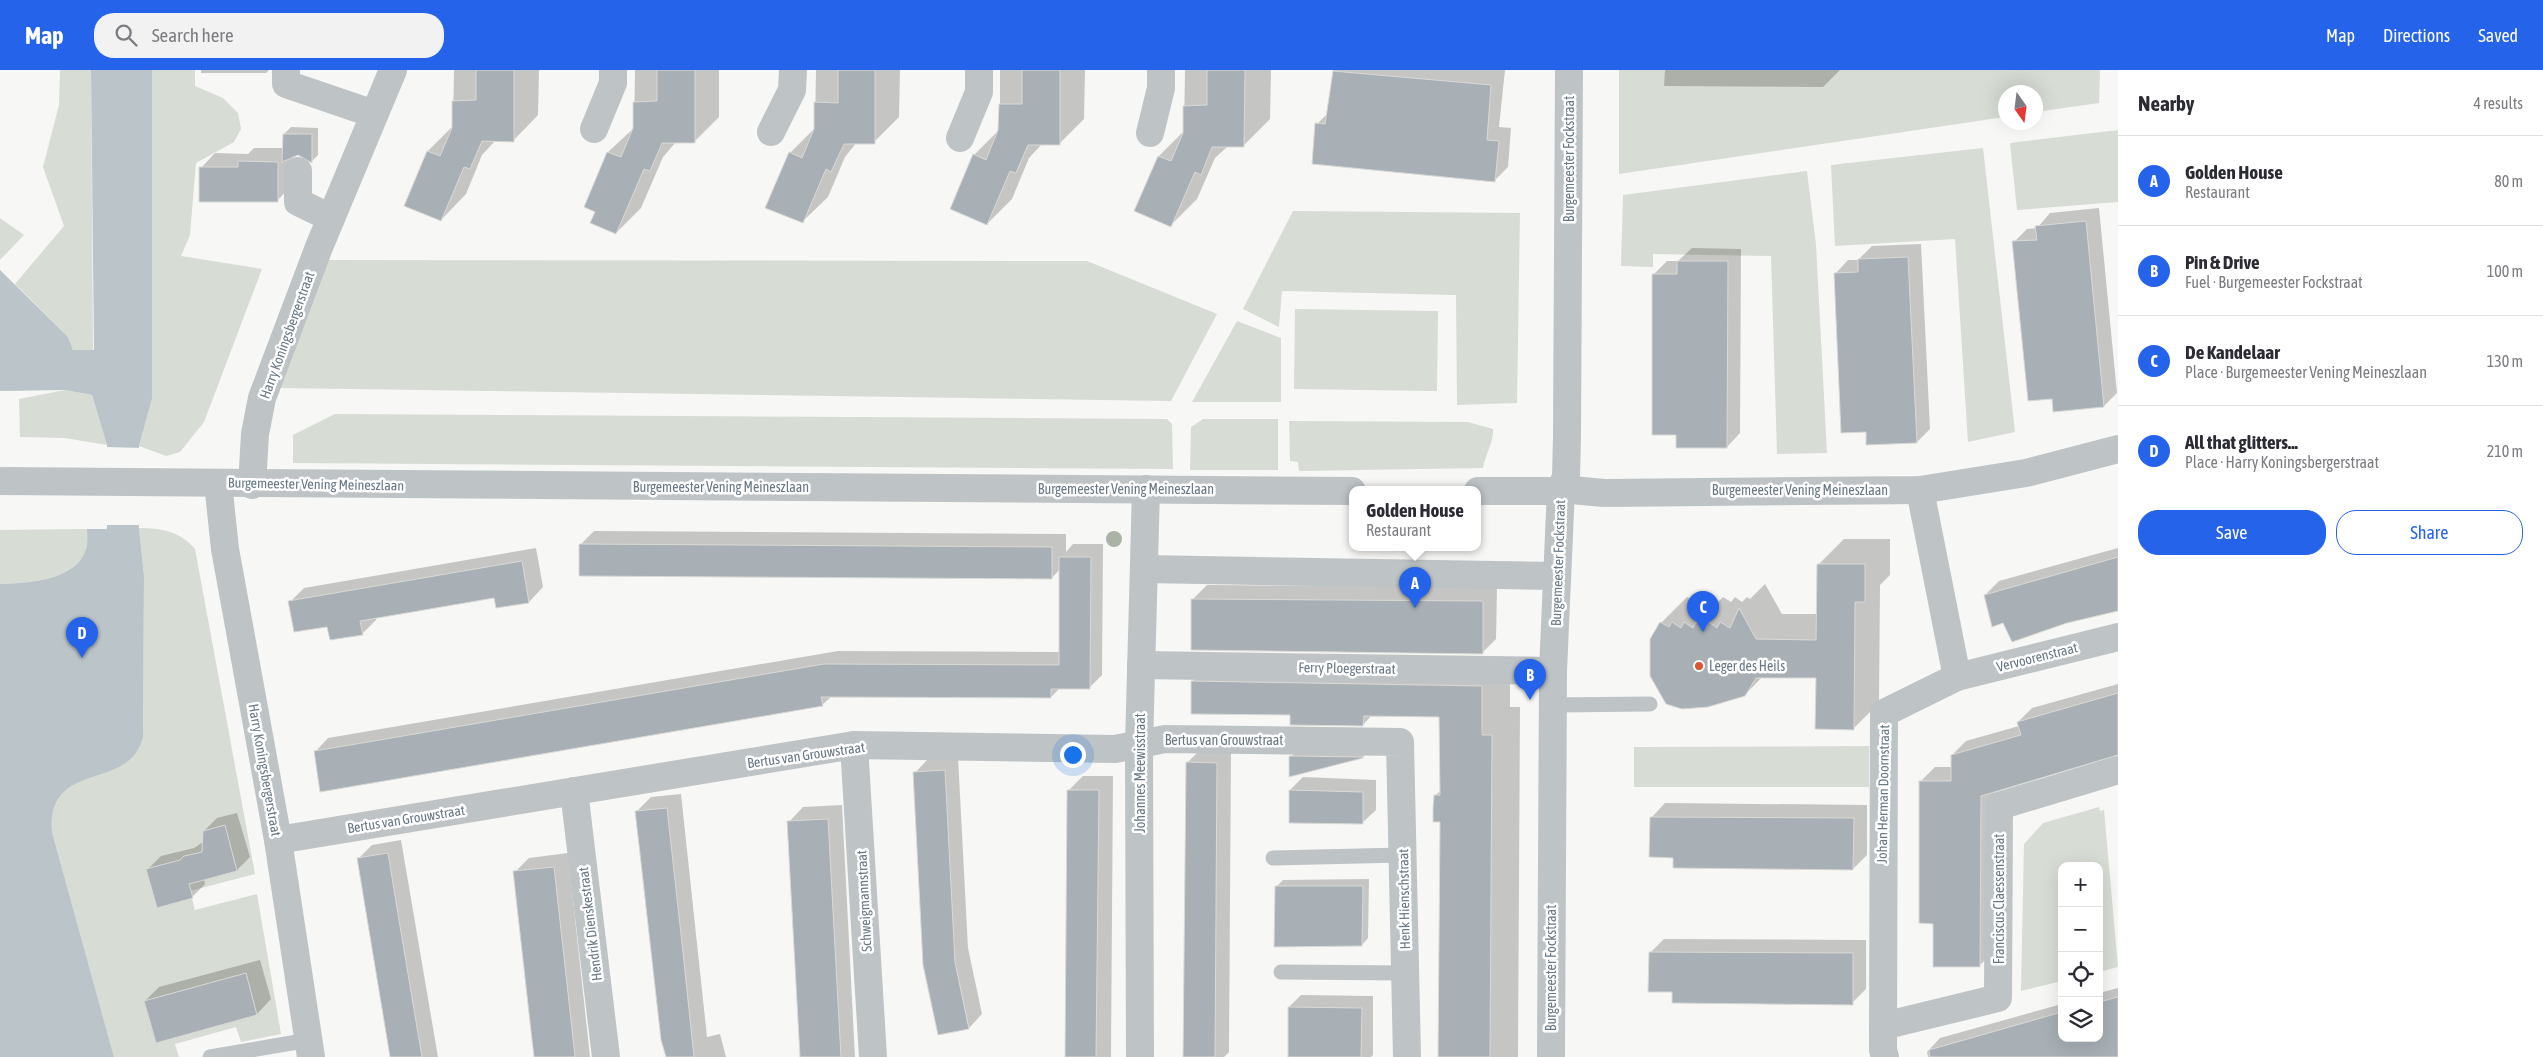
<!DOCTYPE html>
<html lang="en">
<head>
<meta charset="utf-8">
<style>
	body { margin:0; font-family:"Asap Condensed",sans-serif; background:#f2f2f3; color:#2b2b33 }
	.controls { position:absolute; right:15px; bottom:15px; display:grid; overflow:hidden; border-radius:10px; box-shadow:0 5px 20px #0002 }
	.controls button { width:45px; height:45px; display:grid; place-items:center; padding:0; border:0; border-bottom:1px solid #e1e1e2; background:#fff; color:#2b2b33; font:25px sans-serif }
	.compass { position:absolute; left:1998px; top:15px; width:45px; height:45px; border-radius:50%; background:#fff; box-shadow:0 5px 20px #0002; rotate:166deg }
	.you { position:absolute; left:1072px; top:684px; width:18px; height:18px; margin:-12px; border:4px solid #fff; border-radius:50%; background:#1a73e8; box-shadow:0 0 0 8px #1a73e833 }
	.badge { display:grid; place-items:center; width:32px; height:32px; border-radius:50%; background:#2563eb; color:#fff; font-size:16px; font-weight:700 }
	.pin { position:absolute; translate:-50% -41px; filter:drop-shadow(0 1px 2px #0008) }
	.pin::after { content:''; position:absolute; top:26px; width:18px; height:15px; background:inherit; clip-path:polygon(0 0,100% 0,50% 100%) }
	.popup { position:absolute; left:1349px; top:416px; width:132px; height:65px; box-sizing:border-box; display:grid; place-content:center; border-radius:10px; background:#fff; filter:drop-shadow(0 1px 4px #0005); font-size:16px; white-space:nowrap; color:#7c7c81 }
	.popup b { font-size:19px; color:#2b2b33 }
	.popup::after { content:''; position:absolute; left:50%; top:100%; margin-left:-10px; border:10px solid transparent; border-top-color:#fff }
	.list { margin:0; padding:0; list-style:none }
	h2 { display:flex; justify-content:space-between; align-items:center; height:65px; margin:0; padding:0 20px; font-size:21px }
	h2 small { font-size:16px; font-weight:400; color:#7c7c81 }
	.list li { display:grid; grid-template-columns:32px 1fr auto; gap:15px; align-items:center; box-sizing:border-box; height:90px; padding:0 20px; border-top:1px solid #e1e1e2 }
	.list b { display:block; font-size:19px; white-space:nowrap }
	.list p { margin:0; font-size:16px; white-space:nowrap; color:#7c7c81 }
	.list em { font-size:16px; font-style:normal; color:#7c7c81 }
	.actions { display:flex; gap:10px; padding:15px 20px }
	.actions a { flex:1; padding:11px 0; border:1px solid #2563eb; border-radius:20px; text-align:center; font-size:18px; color:#2563eb }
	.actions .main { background:#2563eb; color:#fff }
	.icon { flex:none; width:28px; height:28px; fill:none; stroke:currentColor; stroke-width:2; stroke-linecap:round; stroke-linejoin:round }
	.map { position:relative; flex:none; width:2118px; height:987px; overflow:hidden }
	header { display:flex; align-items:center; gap:30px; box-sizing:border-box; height:70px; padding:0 25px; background:#2563eb; color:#fff }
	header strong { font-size:24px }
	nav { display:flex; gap:28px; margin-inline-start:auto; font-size:18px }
	.search { width:350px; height:45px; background:#f2f2f3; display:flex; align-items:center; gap:12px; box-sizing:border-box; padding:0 18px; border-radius:20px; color:#7c7c81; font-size:19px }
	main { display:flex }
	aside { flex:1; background:#fff }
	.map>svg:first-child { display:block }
</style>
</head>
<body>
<header>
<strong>Map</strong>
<div class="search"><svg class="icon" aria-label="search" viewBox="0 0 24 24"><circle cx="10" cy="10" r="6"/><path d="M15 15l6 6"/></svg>Search here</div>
<nav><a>Map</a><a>Directions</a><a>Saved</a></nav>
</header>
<main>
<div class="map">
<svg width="2118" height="987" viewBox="0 0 2118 987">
	<rect width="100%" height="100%" fill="#f7f7f5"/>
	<g fill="#d7dcd4">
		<path d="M60,0H91L93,280H73L68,267L15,214L64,156L43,97L59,35Z"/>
		<path d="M152,0H195V16L223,28L238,43L241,59L234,72L196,93L190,165L181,186L262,199L204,352L180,382L166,386L139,376L152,329Z"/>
		<path d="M1619,0H2100L2099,33L2036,42V22H2006L2005,47L1619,104Z"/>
		<path d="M2118,60V132L2017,140L2010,73Z"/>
		<path d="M1983,78L2015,362L1968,372L1955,169L1835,176L1831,95Z"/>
		<path d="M1807,101L1816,175L1827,383L1777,384L1771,186L1653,184V197L1621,196L1623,125Z"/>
		<path d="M1293,141L1520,143L1517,333L1457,335L1456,225L1282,221L1279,257L1243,239Z"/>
		<path d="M0,148L24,165L0,190Z"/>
		<path d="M326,190L1087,191L1217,244L1171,331L280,318Z"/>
		<path d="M1295,239L1438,241L1437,321L1294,319Z"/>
		<path d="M1237,251L1281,268V332H1192Z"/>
		<path d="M65,320L92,325L107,375L65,368L20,367L19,329Z"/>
		<path d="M335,344L1167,349L1172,354L1173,399L293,393V365Z"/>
		<path d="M1203,349H1278V400H1190L1191,357Z"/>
		<path d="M1289,351L1468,352L1493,359C1494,372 1485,385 1483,398L1299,401L1298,392L1290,391Z"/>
		<path d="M139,458C161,458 180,461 195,479L255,804L190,821L195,840L257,824L281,964L241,972L236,957L175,974L179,987H114L52,762C47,688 130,723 143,667L144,506Z"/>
		<path d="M87,459C87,465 88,473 86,479C75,511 27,513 0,514V460Z"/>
		<path d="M1869,676V717H1634V677Z"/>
		<path d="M2099,737L2100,741L2104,740L2118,897L2099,902V796H2062V911L2021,921L2024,774L2043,753Z"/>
	</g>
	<path fill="#bac4c9" d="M91,0H152V329L139,376V458L144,506L143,667C130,723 47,688 52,762L114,987H0V514C27,513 76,511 86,479C88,473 87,465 87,459H107V375L92,325L65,320L0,321V200L68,267L73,280H94Z"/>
	<path fill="#f7f7f5" d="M105,377L141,378L142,455H105Z"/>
	<g fill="#0003">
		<path d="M201,0H269L266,3H201Z"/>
		<path d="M454,0H539L538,45L513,71L496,70L482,85L466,124L441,150L428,81L453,56Z"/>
		<path d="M635,0H719V47L694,72H676L663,87L641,138L616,163L597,141L586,137L608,82L634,58Z"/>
		<path d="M816,0H900L899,47L874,72H857L845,87L828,127L802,152L790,83L815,58Z"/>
		<path d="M1000,0H1085L1084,49L1059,74H1042L1029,88L1012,129L987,154L974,85L1000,59Z"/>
		<path d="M1185,0H1271L1270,49L1244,75L1227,77L1215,88L1197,129L1171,155L1136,140L1159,86L1184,61Z"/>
		<path d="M1333,0H1505L1499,57L1511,58L1508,97L1495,110L1317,54L1328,43Z"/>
		<path d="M1665,0H1840L1823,17L1664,16Z"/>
		<path d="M291,57L318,58V85L312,91L299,84L292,86L291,116L277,131L201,98L215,83L248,84L254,78H284V64Z"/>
		<path d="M2099,138L2117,323L2104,336L2053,327L2014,172L2027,159L2037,158L2050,143Z"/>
		<path d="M1921,174L1930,359L1917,372L1867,361L1835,204L1848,190H1858L1872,176Z"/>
		<path d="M1692,178L1741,179L1740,363L1727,377L1678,363L1654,204L1667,191H1678Z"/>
		<path d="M594,461L1066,464V482L1073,474H1103L1102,605L1089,618H1060L1051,627L832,626L822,635L315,682L328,668L838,581L1060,582V499L1052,508L580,475Z"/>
		<path d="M1844,469H1890V505L1880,515L1879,633L1854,658L1817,606H1763L1745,625L1661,553L1687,527L1695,532L1699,527L1706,532L1711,527L1718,532L1723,527L1731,532L1735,527L1742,532L1747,527L1750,529L1765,514L1782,544H1817L1818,495Z"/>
		<path d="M536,478L543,517L529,532L497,537L495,527L376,547V550L362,564L328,555L290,532L304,518Z"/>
		<path d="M2118,478V538L1985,525L1999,511Z"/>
		<path d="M1207,515L1497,517L1496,569L1482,583L1193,529Z"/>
		<path d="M1221,583L1510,587V637H1520L1518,987H1439L1441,751L1435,726L1441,720L1440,646L1372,645L1363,655L1291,644L1192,612Z"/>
		<path d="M2118,614V684L1994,721L1993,882L1979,896L1934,852L1921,711L1935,697H1952V685L1966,671L2019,656L2018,652L2032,638Z"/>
		<path d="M1304,673L1375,675L1363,687H1291Z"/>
		<path d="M1201,679H1231L1229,982L1224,987H1185L1187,693Z"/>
		<path d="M958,687L968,878L982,944L969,958L915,703L928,689Z"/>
		<path d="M1083,706H1113L1111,987H1066L1068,721Z"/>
		<path d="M1303,707L1376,710V740L1362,753L1290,720Z"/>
		<path d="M681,724L707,967L720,964L726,987H667L637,741L651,727Z"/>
		<path d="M1665,733L1867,735V785L1853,799L1674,786L1651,748Z"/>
		<path d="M842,735L855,987H801L789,752L803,737Z"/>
		<path d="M237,743L250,787L237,800L204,809L205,814L192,827L148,799L161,786L194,778L203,772L204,761L217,748Z"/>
		<path d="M401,770L438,987H392L358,789L372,775Z"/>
		<path d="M568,783L590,987H535L515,802L529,788Z"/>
		<path d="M1369,809L1368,868L1362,875L1276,817L1283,810Z"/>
		<path d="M1664,869L1866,870V919L1852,933L1673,921L1650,883Z"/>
		<path d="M260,890L271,929L257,944L156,971L145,931L159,917Z"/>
		<path d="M2118,918V987H1928L1927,982L1940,968L2062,934V968H2099V923Z"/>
		<path d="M1301,925L1373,926V985L1371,987H1289V937Z"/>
	</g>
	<g fill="#a8b0b5" stroke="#d9d9d7">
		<path d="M476,0H514V72L482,71L470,99L464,97L441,151L404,136L427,81L440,86L452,58V31L476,30Z"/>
		<path d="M657,0H695V73H662L650,101L644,99L616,164L590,153L595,142L584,137L607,82L621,87L633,58V32L657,31Z"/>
		<path d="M838,0H875V74H844L831,102L826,99L803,153L765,138L789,82L802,88L814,59V32L838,33Z"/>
		<path d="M1022,0H1060V75H1028L1016,103L1010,101L987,155L950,139L973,84L986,90L998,60L999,34H1022Z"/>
		<path d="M1207,0H1245L1244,77H1212L1201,105L1195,102L1171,157L1134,141L1158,86L1171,91L1183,63V36L1207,35Z"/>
		<path d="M1333,1L1491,15L1487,70L1499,71L1495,112L1312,94L1315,53L1325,54Z"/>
		<path d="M283,64H312V93L298,85L282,92Z"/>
		<path d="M238,91L278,92V132H199V97H238Z"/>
		<path d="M2086,151L2104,337L2053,342L2052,329L2028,331L2012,171L2037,170L2035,156Z"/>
		<path d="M1908,187L1917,373L1866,375V362L1841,363L1834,203L1858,202V189Z"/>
		<path d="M1677,191H1728L1727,378H1676V365H1652V204H1677Z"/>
		<path d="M579,474L1052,477V509L579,506Z"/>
		<path d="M1059,487H1091L1090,619H1051V628L821,627L823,636L320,722L314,681L362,673L824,594L1059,595Z"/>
		<path d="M2118,487V541L2067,553L2012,572L2003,553L1992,557L1984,525Z"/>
		<path d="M522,491L529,533L496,538L494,528L360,551L363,565L330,570L327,557L294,562L288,531Z"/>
		<path d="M1817,494H1865V532H1855L1854,660L1815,659L1816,608H1756L1745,626L1708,637L1682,639L1666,634L1650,606V569L1660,552L1669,557L1672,552L1681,558L1684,552L1693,558L1696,552L1706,558L1709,552L1717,558L1720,552L1730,558L1739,538L1756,569L1816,570Z"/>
		<path d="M1191,529L1483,531V584L1191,580Z"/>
		<path d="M1191,611L1482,616V665H1492L1490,987H1438L1440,752H1433V738L1434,725H1440L1439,647L1364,646L1363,656L1290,655V645L1191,644Z"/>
		<path d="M2118,623V685L1981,726L1980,897H1933V854L1919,853V711H1951V685L2021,665L2017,652Z"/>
		<path d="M1289,686L1363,687V688L1289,707Z"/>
		<path d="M1186,692L1217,693L1215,987H1183Z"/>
		<path d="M945,700L955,892L969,959L938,965L923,895L913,702Z"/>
		<path d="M1067,720H1099L1096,987H1065Z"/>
		<path d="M1289,720L1363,722V754L1289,753Z"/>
		<path d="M667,738L682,873L694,987H666L661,970L639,775L635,741Z"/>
		<path d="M1650,747L1854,748L1853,800L1673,798V788L1649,787Z"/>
		<path d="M828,749L841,987H800L787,751Z"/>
		<path d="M225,755L237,801L189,814L193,828L157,838L146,799L180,790L184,786L202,782L203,761Z"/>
		<path d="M388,783L399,850L422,987H390L357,788Z"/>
		<path d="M554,797L570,941L575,987H534L532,970L513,801Z"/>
		<path d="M1275,816H1363L1362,876L1274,877Z"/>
		<path d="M1649,882L1853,883V935L1672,933V922H1648Z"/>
		<path d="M246,903L257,945L156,973L144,931Z"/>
		<path d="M2118,927V987H1930L1929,980L2062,942V968H2099V932Z"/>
		<path d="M1288,937L1362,938L1361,987H1288Z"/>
	</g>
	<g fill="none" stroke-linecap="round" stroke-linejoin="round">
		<g stroke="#bec3c6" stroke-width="15">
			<path d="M1553,635L1650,634"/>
			<path d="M1273,788L1403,785"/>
			<path d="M1281,902L1405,903"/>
			<path d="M210,987L309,970"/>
		</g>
		<g stroke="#bec3c6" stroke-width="28">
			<path d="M286,0V14L374,44"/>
			<path d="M594,59L613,13V0"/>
			<path d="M771,62L792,20L793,0"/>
			<path d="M1150,63L1161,18V0"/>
			<path d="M960,68L979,22V0"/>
			<path d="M298,101V132L331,148"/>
			<path d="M0,411L1352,421"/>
			<path d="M218,413L225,479L278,770L311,987"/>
			<path d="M252,415L255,364L262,328L319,177L393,0"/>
			<path d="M1478,421H1553L1561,419L1604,423L1920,420L2026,403L2118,379"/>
			<path d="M1144,499L1557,506"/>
			<path d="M1141,595L1553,601"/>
			<path d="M1957,607L2118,567"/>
			<path d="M854,675L873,987"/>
			<path d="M574,721L606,987"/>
			<path d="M278,770L854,675L1115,679L1165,669L1400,672L1407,987"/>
			<path d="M1883,956L1998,928L1999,736L2118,700"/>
			<path d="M1140,987L1139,676L1146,419"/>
			<path d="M1551,987L1553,601L1561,419L1566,407L1567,366L1569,0"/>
			<path d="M1885,987L1883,980L1884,643L1957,607L1920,420"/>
		</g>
	</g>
	<circle fill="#aab3a6" cx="1114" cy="469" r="8"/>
	<circle fill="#d95632" stroke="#fff" stroke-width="2" cx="1699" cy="596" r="5"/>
	<g text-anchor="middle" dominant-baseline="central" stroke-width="5" stroke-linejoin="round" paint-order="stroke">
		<g font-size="14" fill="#687884" stroke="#fff">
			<text transform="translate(1569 89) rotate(-90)">Burgemeester Fockstraat</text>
			<text transform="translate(287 265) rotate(-70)">Harry Koningsbergerstraat</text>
			<text transform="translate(316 414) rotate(1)">Burgemeester Vening Meineszlaan</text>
			<text x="721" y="417">Burgemeester Vening Meineszlaan</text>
			<text x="1126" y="419">Burgemeester Vening Meineszlaan</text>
			<text x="1800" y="420">Burgemeester Vening Meineszlaan</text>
			<text transform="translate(1558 493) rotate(-88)">Burgemeester Fockstraat</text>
			<text transform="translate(2037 587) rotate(-14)">Vervoorenstraat</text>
			<text transform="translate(1347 598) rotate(1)">Ferry Ploegerstraat</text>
			<text x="1224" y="670">Bertus van Grouwstraat</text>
			<text transform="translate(806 685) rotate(-8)">Bertus van Grouwstraat</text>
			<text transform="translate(265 700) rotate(80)">Harry Koningsbergerstraat</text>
			<text transform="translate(1140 703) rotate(-90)">Johannes Meewisstraat</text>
			<text transform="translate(1883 724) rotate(-89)">Johan Herman Doornstraat</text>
			<text transform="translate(406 749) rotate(-9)">Bertus van Grouwstraat</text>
			<text transform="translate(1404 829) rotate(-91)">Henk Hienschstraat</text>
			<text transform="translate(1999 829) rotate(-90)">Franciscus Claessenstraat</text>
			<text transform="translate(864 831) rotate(-93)">Schweigmannstraat</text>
			<text transform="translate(590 854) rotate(-97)">Hendrik Dienskestraat</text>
			<text transform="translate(1551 898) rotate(-90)">Burgemeester Fockstraat</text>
		</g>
		<g font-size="14" fill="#687884" stroke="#fff" text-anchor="start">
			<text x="1709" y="596">Leger des Heils</text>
		</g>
	</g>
</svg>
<div class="controls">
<button>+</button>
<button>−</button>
<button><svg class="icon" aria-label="locate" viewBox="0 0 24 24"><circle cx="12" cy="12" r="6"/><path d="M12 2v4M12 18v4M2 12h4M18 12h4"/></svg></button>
<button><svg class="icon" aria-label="layers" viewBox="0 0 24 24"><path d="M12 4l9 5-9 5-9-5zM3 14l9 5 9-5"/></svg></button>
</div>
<svg class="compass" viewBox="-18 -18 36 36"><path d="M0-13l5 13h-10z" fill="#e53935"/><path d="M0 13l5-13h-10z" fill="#7c7c81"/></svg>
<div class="you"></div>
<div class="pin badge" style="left:1415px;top:538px">A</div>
<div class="popup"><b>Golden House</b>Restaurant</div>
<div class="pin badge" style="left:1530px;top:630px">B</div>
<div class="pin badge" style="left:1703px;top:562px">C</div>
<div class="pin badge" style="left:82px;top:588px">D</div>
</div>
<aside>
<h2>Nearby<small>4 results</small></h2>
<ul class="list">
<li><span class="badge">A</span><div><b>Golden House</b><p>Restaurant</p></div><em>80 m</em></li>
<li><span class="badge">B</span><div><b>Pin &amp; Drive</b><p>Fuel · Burgemeester Fockstraat</p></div><em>100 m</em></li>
<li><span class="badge">C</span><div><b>De Kandelaar</b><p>Place · Burgemeester Vening Meineszlaan</p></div><em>130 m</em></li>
<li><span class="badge">D</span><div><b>All that glitters...</b><p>Place · Harry Koningsbergerstraat</p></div><em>210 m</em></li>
</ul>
<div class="actions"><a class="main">Save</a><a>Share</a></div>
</aside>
</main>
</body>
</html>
